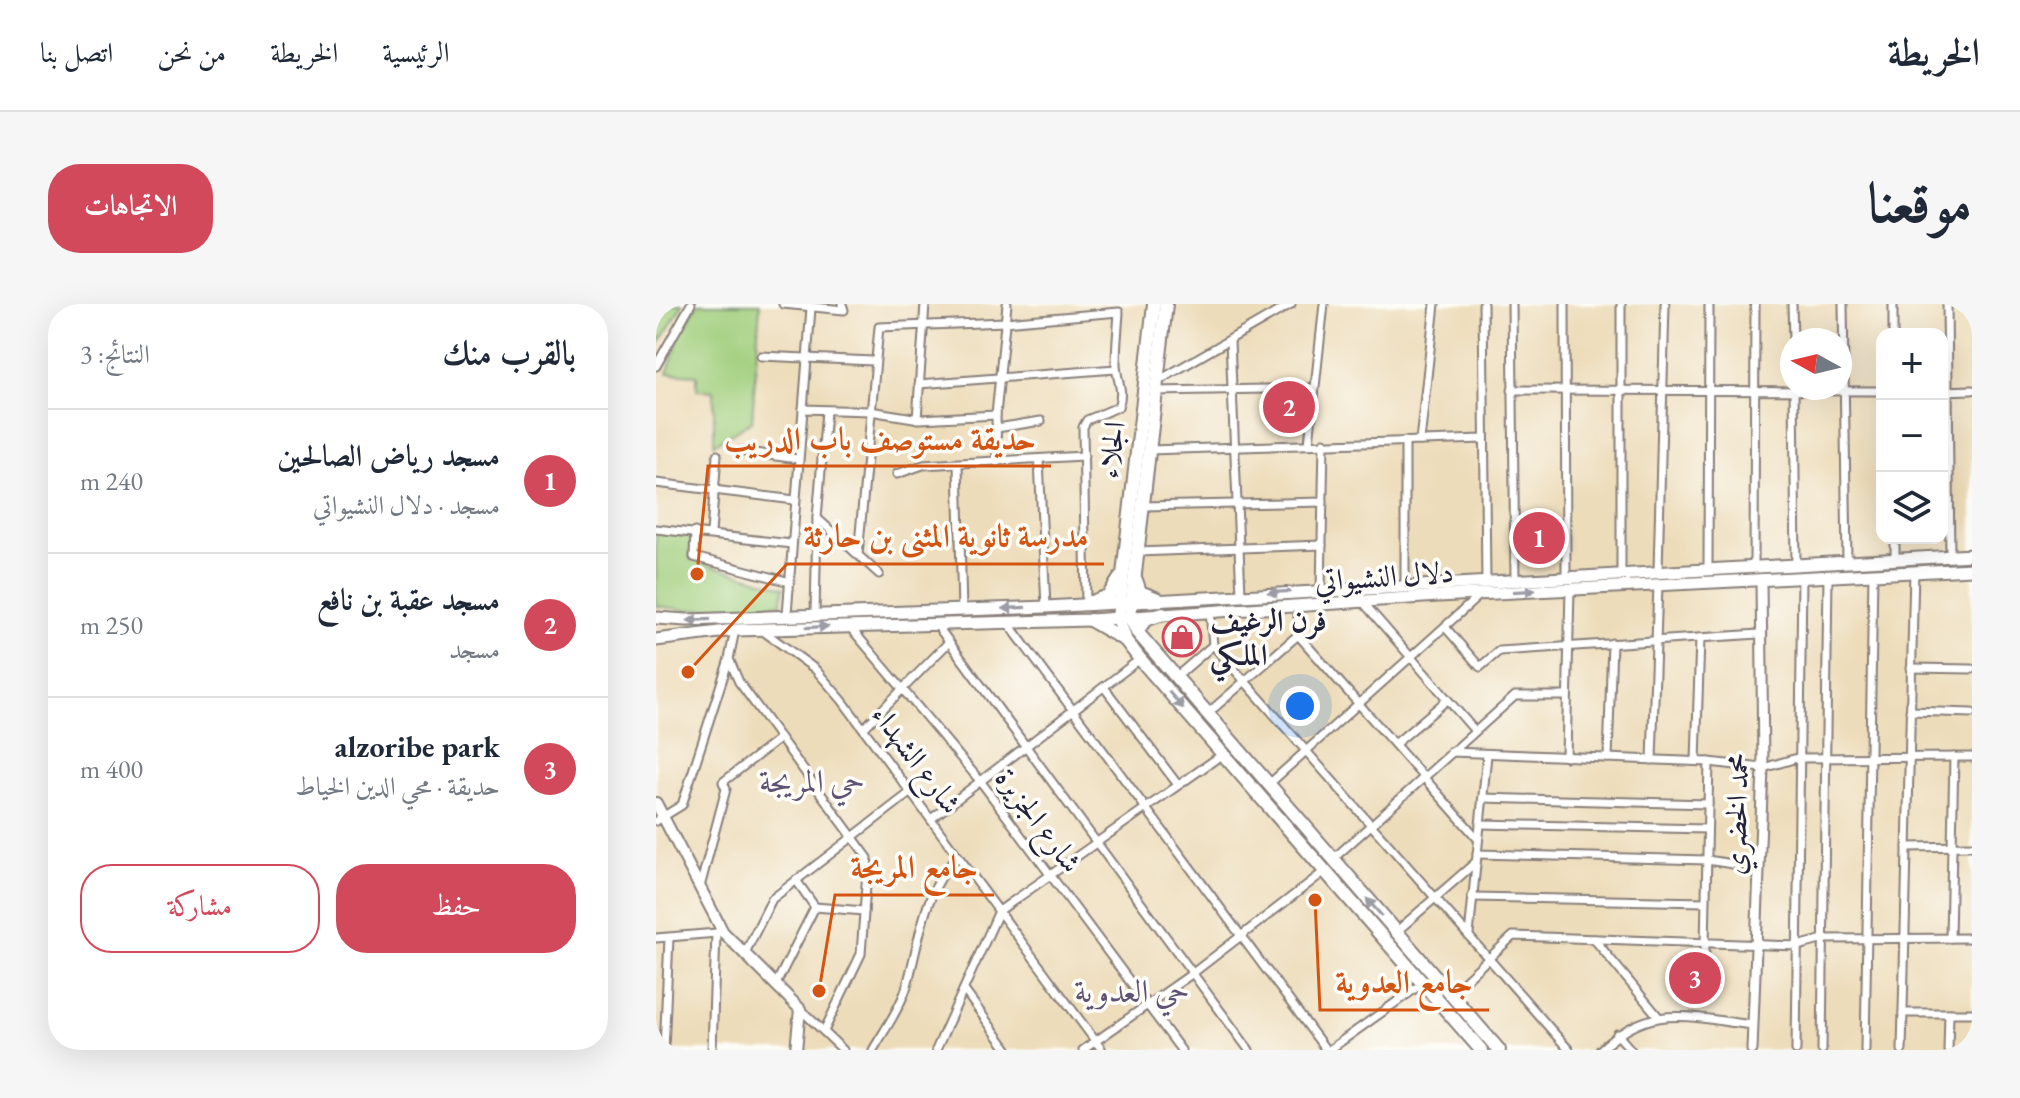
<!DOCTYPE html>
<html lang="ar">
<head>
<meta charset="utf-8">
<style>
	body { margin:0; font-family:"EB Garamond",Amiri,serif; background:#f6f6f7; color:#1f2937; direction:rtl }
	.controls { position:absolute; right:24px; top:24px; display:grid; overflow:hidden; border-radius:16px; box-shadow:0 8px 32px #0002 }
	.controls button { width:72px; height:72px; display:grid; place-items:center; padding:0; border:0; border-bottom:2px solid #e0e1e3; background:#fff; color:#1f2937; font:40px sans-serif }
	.compass { position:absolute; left:1124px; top:24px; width:72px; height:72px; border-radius:50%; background:#fff; box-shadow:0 8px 32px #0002; rotate:278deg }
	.you { position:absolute; left:644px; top:402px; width:28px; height:28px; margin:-20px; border:6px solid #fff; border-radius:50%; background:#1a73e8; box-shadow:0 0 0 12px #1a73e833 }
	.badge { display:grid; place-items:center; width:52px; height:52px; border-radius:50%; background:#d1495b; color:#fff; font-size:26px; font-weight:700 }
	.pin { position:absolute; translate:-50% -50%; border:4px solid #fff; box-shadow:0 2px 8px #0006 }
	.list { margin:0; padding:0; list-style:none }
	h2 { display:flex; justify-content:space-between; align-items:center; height:104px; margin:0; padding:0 32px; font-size:34px }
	h2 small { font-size:26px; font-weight:400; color:#747a83 }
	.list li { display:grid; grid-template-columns:52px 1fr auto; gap:24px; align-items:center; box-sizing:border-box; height:144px; padding:0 32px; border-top:2px solid #e0e1e3 }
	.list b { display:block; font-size:30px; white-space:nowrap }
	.list p { margin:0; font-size:26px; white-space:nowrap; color:#747a83 }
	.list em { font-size:26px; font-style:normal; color:#747a83 }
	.actions { display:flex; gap:16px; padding:24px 32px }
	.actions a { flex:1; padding:18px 0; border:2px solid #d1495b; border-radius:32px; text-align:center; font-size:28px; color:#d1495b }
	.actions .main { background:#d1495b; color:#fff }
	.icon { flex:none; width:44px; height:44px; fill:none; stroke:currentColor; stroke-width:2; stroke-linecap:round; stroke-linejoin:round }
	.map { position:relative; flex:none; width:1316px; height:746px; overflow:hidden; direction:ltr; border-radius:32px }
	header { display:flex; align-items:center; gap:48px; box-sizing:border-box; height:112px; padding:0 40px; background:#fff; border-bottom:2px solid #e0e1e3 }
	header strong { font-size:38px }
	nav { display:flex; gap:44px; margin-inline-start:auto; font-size:28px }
	.intro { display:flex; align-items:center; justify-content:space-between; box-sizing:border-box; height:192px; padding:0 48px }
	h1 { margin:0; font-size:56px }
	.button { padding:20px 36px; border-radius:32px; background:#d1495b; color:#fff; font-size:28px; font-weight:700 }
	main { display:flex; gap:48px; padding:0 48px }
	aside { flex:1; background:#fff; border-radius:32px; box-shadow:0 8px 32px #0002 }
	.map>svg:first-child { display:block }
</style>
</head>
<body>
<header>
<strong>الخريطة</strong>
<nav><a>الرئيسية</a><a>الخريطة</a><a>من نحن</a><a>اتصل بنا</a></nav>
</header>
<div class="intro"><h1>موقعنا</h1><a class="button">الاتجاهات</a></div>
<main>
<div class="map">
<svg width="1316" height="746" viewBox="0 0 1316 746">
	<rect width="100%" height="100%" fill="#fdfcf7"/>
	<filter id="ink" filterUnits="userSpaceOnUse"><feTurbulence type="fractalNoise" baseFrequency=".0125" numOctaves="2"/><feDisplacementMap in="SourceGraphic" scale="16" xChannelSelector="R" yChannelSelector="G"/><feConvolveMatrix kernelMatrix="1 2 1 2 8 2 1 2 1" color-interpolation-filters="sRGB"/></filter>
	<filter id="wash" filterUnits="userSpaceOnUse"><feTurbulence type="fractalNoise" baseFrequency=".006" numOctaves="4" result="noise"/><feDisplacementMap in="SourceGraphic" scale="32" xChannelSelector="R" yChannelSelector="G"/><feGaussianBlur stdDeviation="1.8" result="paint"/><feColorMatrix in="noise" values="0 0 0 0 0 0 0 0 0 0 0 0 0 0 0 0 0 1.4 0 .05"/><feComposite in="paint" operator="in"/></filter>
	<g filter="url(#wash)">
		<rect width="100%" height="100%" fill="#eddcb9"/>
		<g fill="#a0ce7c" stroke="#61785c" stroke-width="2">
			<path d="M0,0H27L0,45Z"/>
			<path d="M42,0H104L96,117L58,140V87L41,86V71L11,69L25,29Z"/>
			<path d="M0,229L34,232L35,256L128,283L125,300L33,306L0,302Z"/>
		</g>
	</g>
	<g filter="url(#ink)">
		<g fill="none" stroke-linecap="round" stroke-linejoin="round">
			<g stroke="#887f7a" stroke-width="11">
				<g id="minor">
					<path d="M127,0L188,6L186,0"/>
					<path d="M827,0L830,277"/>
					<path d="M856,0L859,276"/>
					<path d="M909,0L910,273"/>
					<path d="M1136,0L1137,36"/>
					<path d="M1187,0L1191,257"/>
					<path d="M1237,0V30"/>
					<path d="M1291,0L1294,251"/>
					<path d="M574,37L585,290"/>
					<path d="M105,52L217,57"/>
					<path d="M0,62L35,0"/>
					<path d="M502,77L635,0"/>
					<path d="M263,80L460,65"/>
					<path d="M1138,84L1140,260"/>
					<path d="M856,86L1226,87"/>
					<path d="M499,87L659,84"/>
					<path d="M1286,87L1316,86"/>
					<path d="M147,105L214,107L264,115L340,111"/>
					<path d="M261,115L269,0"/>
					<path d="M341,124L385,117"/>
					<path d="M749,137V282"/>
					<path d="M764,137L779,0"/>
					<path d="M653,139L668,0"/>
					<path d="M493,146L828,135"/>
					<path d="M83,147L142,155"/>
					<path d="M383,156L390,303"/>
					<path d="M341,158L340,111L351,0"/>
					<path d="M302,160L306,306"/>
					<path d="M241,170L267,161L428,152"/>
					<path d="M0,179L139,196"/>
					<path d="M487,202L667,198"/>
					<path d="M161,214L170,107"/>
					<path d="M0,225L136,240"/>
					<path d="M39,228L38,253L134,278"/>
					<path d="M55,229L61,151"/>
					<path d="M1239,234V254"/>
					<path d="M482,248L666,241"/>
					<path d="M202,251L223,23L349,18L463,8C462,25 460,43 460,60C460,75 469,86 462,103L431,116L427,123L430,300"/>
					<path d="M1098,264L1099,0"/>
					<path d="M1052,265L1053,0"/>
					<path d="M1002,267L1009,0"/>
					<path d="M965,268V0"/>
					<path d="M665,286L668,138"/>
					<path d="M706,297L819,427"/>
					<path d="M642,301V331L822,535"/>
					<path d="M554,308L557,341L913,746"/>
					<path d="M131,310L155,4"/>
					<path d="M159,310L161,214L223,270"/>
					<path d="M352,319L670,746"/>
					<path d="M280,320L593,746"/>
					<path d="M194,323L325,478L525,746"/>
					<path d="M789,323L824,363L843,347L1103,330"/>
					<path d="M107,327L159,365L186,396L446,746"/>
					<path d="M73,355L83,378L212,554L205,650L168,727"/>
					<path d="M1255,364L1316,365"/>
					<path d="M520,373L557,341"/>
					<path d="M448,383L522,481"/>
					<path d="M1254,407L1316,409"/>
					<path d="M551,410L642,331"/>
					<path d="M208,424L293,338"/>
					<path d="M739,440L791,396"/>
					<path d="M795,448L1053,458L1107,464L1141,454L1316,453"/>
					<path d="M910,453L914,285"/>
					<path d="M952,454L956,339"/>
					<path d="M996,456L1002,280"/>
					<path d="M1040,457L1044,334"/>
					<path d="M612,481L825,290"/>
					<path d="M827,494L1052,500"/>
					<path d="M275,515L484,355"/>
					<path d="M0,517L26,501L73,355L79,326"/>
					<path d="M824,520L1051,525"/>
					<path d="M1251,543L1316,542"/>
					<path d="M821,550L1051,556L1103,564"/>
					<path d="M677,555L859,392H911"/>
					<path d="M44,583L70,485L67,478L124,434"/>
					<path d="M816,593L1049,598"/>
					<path d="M159,603L208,607"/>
					<path d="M740,628L820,558"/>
					<path d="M813,631L831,451"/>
					<path d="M0,634L61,629"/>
					<path d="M1294,634L1298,453"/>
					<path d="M938,635L1001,711"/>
					<path d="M89,649L116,595L255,488"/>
					<path d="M120,680L159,603L140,576"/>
					<path d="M308,686L352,746"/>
					<path d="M1048,686L1053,458"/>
					<path d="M794,690L857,632L1142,642L1168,635L1316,634"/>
					<path d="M144,705L187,746"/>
					<path d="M1247,709H1316"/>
					<path d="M961,730L975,746"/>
					<path d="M8,746L13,634"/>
					<path d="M56,746L60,629"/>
					<path d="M217,746C228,727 243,706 250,685C264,638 266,587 302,552"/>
					<path d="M280,746L343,607L567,450"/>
					<path d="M427,746L537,669L669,567"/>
					<path d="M673,746L767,679"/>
					<path d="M944,746C997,697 1031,714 1097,721"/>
					<path d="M1140,746L1146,273"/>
					<path d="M1166,746L1172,271"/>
					<path d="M1209,746L1217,269"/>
					<path d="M1246,746L1258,267"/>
					<path d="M1292,746L1293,709"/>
				</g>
			</g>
			<g stroke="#887f7a" stroke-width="13">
				<path id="tertiary" d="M1096,746L1107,464L1105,275"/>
			</g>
			<g stroke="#887f7a" stroke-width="14">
				<path id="secondary" d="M0,499L67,628L144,705L140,746"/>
			</g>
			<g stroke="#887f7a" stroke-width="15">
				<g id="primary">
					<path d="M0,314L31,316L390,303L1316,251"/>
					<path d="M0,336L79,326L434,316L782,292L1316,265"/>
				</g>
			</g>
			<g stroke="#887f7a" stroke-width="16">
				<g id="trunk">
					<path d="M498,0L462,314L470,337L484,355L825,746"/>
					<path d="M510,0L474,313L481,328L843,746"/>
					<path d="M480,276L484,288L502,295"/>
					<path d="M430,300L452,292L464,274"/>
					<path d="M434,316L467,335"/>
					<path d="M481,328L489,316L507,310"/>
				</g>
			</g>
			<use href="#minor" stroke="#fff" stroke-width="7"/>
			<use href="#tertiary" stroke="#fff" stroke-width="9"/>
			<use href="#secondary" stroke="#fff" stroke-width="10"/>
			<use href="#primary" stroke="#fff" stroke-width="11"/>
			<use href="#trunk" stroke="#fff" stroke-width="12"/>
		</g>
		<defs><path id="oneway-solid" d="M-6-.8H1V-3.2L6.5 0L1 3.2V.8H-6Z" transform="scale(2)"/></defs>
		<g fill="#9c9ca7">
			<use href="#oneway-solid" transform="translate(868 287) rotate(-3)"/>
			<use href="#oneway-solid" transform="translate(623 288) rotate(177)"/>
			<use href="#oneway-solid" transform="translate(358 304) rotate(177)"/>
			<use href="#oneway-solid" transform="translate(43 316) rotate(177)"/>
			<use href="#oneway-solid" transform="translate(161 323) rotate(-3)"/>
			<use href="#oneway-solid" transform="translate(520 396) rotate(49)"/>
			<use href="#oneway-solid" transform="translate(718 603) rotate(-131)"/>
		</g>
	</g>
	<defs>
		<g id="shop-ring" transform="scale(2)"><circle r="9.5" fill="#fdfcf7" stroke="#d1495b" stroke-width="1.5"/><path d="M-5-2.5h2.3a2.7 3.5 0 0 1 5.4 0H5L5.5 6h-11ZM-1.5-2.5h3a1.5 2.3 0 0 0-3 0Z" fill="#d1495b"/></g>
	</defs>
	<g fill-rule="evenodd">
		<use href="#shop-ring" x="526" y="333"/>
	</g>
	<g text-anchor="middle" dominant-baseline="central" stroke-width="7" stroke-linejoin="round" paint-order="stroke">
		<g font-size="30" fill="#22223b" stroke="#fdfcf7">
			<text transform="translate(455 146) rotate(-83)">الجلاء</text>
			<text transform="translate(728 272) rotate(-4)">دلال النشيواتي</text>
			<text transform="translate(261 455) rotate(53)">شارع الشهداء</text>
			<text transform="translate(1080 510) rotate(-88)">محمد الخضري</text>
			<text transform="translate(383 516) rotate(53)">شارع الجزيرة</text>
		</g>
		<g font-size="30" font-weight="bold" fill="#22223b" stroke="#fdfcf7" text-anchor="start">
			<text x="554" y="316">فرن الرغيف<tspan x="554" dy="34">الملكي</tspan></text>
		</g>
		<g font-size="32" fill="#5f5274" stroke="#fdfcf7">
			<text x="156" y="477">حي المريجة</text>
			<text x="476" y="687">حي العدوية</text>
		</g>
	</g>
	<path fill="none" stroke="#d45411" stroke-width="3" d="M41 270L52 162H395M32 368L131 260H448M163 687L179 591H338M659 596L664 706H833"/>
	<g fill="#d45411" stroke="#fdfcf7" stroke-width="3">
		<circle cx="41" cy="270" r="8"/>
		<circle cx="32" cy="368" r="8"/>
		<circle cx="163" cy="687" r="8"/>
		<circle cx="659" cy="596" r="8"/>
	</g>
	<g font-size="32" text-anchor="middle" font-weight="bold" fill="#d45411" stroke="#fdfcf7" stroke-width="7" stroke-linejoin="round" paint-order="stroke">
		<text x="224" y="146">حديقة مستوصف باب الدريب</text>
		<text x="290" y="243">مدرسة ثانوية المثنى بن حارثة</text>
		<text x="258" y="574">جامع المريجة</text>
		<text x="748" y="689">جامع العدوية</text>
	</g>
</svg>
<div class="controls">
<button>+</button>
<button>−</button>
<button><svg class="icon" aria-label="layers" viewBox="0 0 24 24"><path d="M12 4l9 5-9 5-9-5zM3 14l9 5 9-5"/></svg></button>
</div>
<svg class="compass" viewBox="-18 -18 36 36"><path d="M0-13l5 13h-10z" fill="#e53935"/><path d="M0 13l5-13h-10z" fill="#747a83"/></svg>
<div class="you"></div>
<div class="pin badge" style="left:883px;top:234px">1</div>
<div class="pin badge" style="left:633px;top:103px">2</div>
<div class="pin badge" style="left:1039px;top:674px">3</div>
</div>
<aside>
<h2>بالقرب منك<small>النتائج: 3</small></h2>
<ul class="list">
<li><span class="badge">1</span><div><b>مسجد رياض الصالحين</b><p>مسجد · دلال النشيواتي</p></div><em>240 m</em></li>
<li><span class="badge">2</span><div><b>مسجد عقبة بن نافع</b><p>مسجد</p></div><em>250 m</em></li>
<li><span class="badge">3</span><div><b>alzoribe park</b><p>حديقة · محي الدين الخياط</p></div><em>400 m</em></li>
</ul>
<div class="actions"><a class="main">حفظ</a><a>مشاركة</a></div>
</aside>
</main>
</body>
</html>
